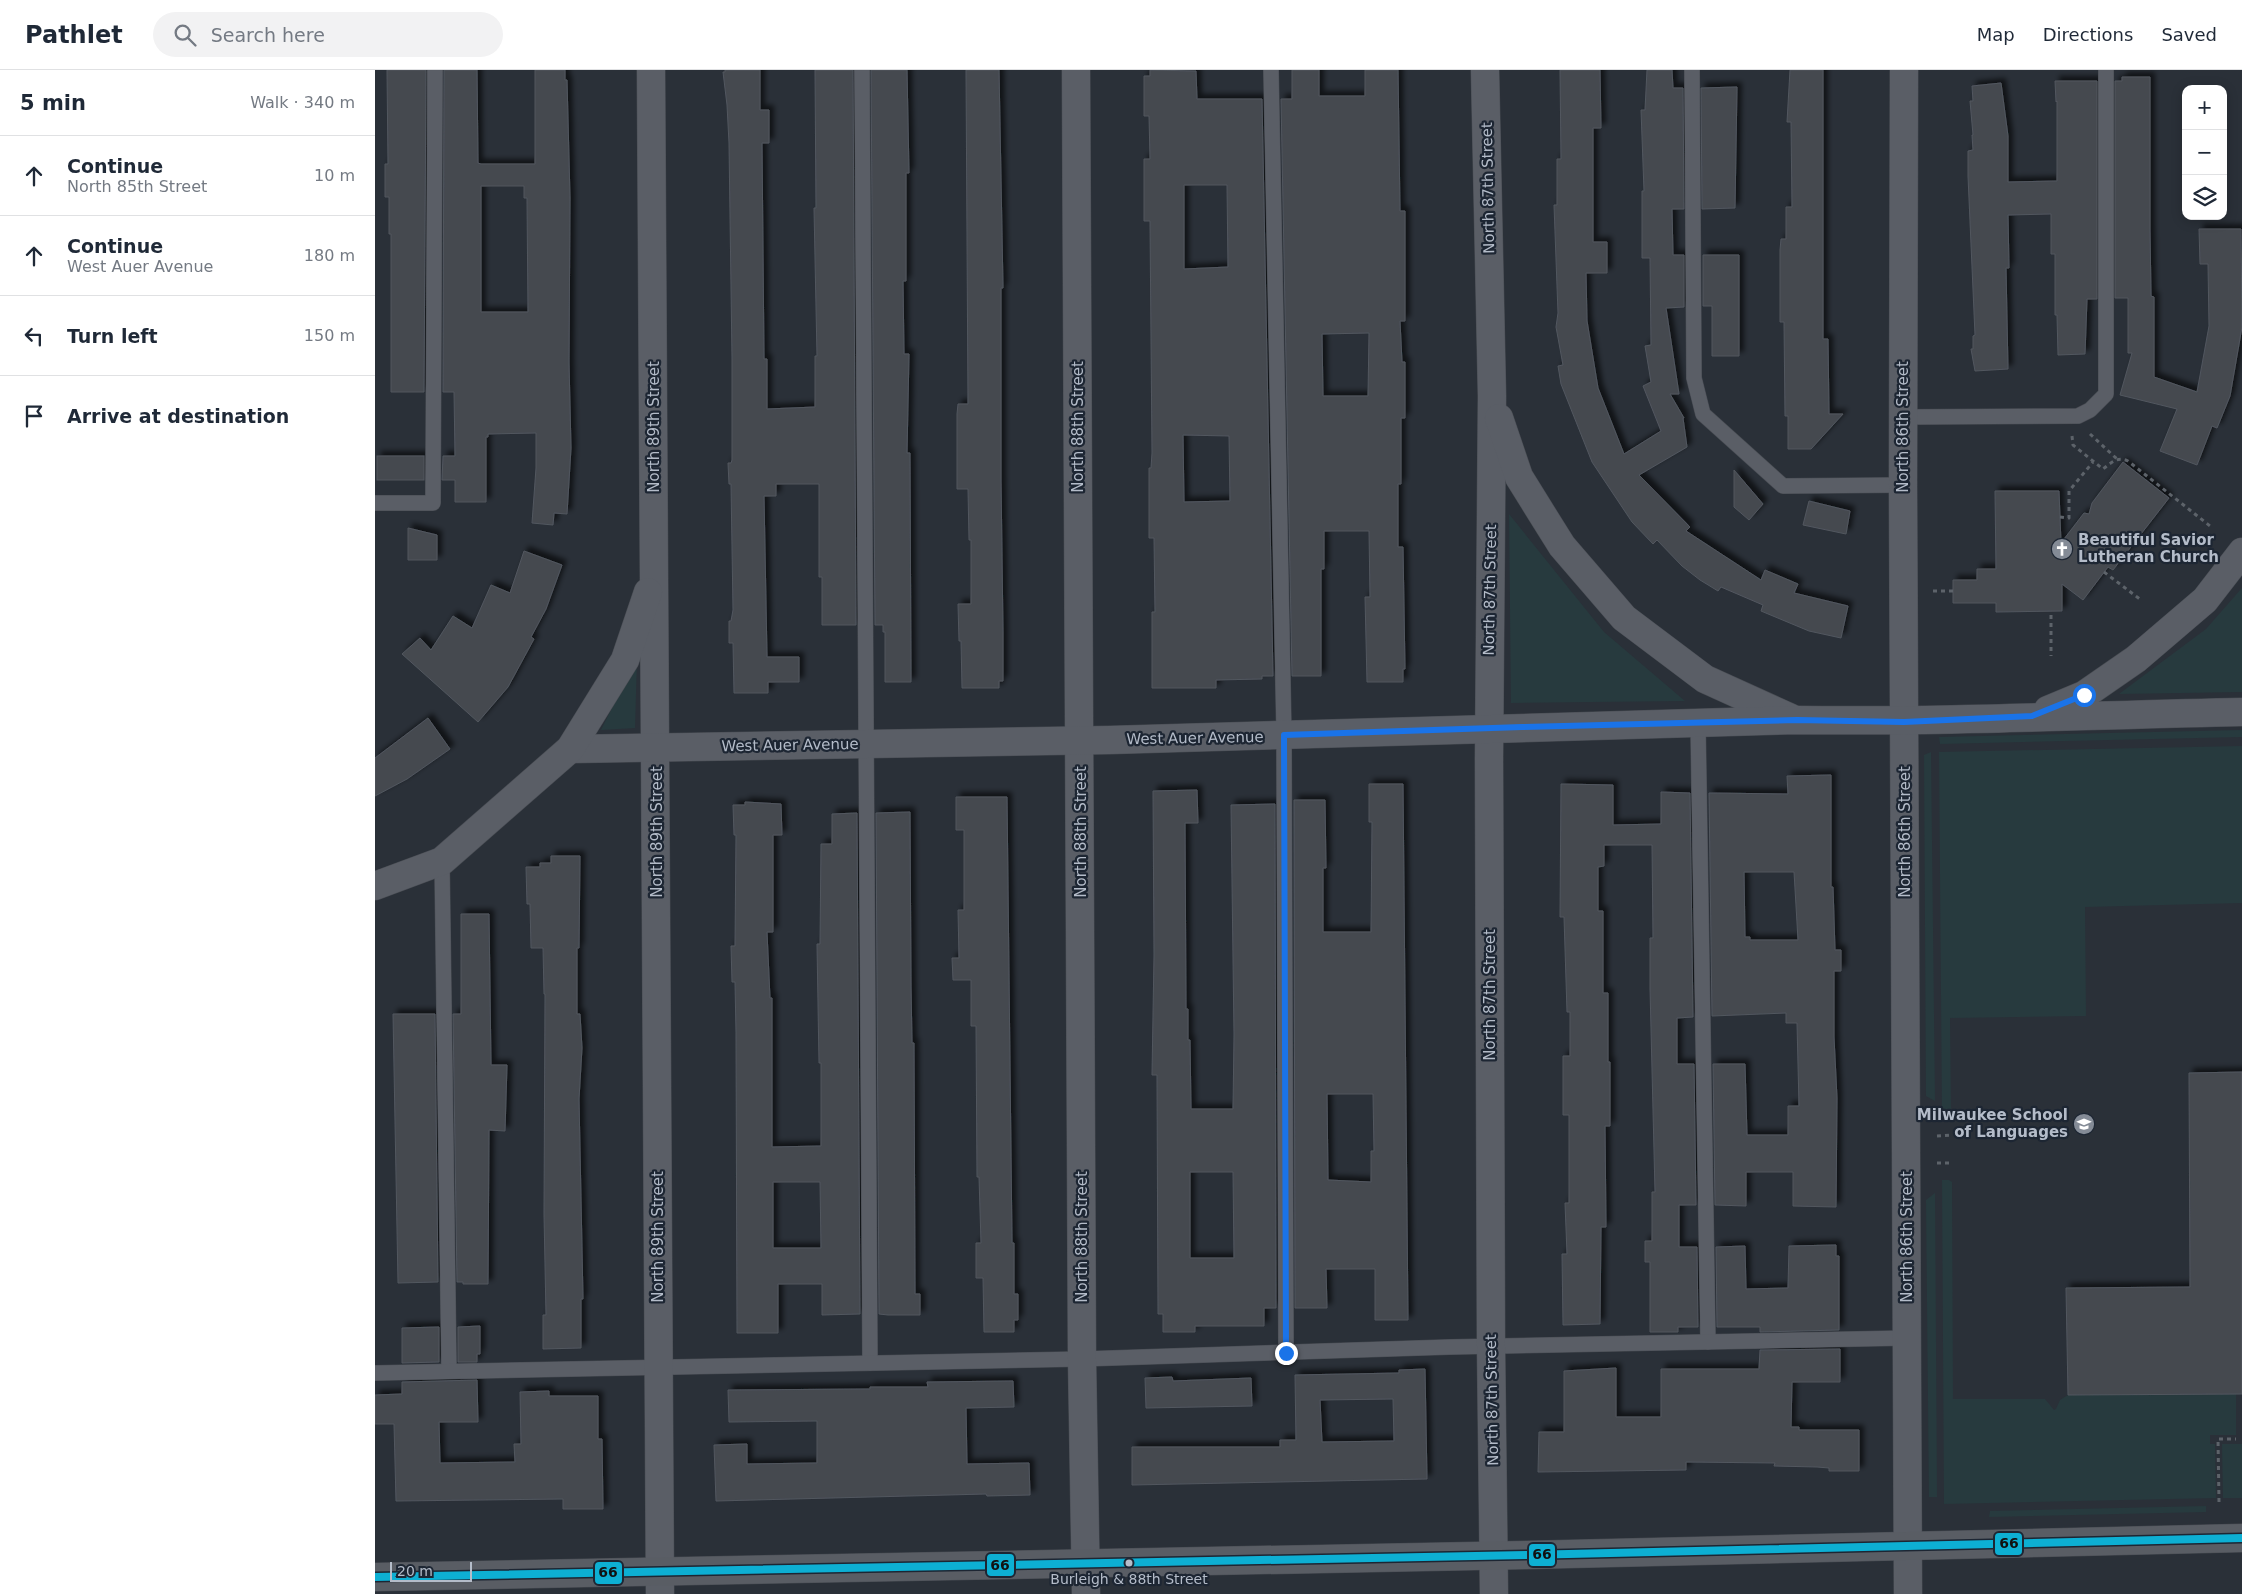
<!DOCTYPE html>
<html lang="en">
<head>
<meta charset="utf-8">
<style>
	body { margin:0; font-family:"DejaVu Sans",sans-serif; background:#f2f2f3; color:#1f2937 }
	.controls { position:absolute; right:15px; top:15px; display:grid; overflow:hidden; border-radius:10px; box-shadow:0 2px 12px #0003 }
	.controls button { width:45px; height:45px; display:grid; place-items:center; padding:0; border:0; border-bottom:1px solid #e0e1e3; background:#fff; color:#1f2937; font:25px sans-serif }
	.scale { position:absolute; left:15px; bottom:12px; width:82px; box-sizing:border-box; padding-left:5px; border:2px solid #b4bcc9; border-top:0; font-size:14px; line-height:18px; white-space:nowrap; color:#b4bcc9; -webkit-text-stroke:4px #1d2633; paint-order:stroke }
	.stop { position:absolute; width:15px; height:15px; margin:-11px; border:4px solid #1a73e8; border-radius:50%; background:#fff }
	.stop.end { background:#1a73e8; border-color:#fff; box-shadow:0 1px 5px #0008 }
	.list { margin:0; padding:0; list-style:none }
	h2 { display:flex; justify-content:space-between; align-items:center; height:65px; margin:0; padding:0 20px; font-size:21px }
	h2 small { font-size:16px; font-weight:400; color:#747a83 }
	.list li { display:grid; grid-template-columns:32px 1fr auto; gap:15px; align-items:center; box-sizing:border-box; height:80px; padding:0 20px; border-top:1px solid #e0e1e3 }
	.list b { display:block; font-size:19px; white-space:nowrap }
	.list p { margin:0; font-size:16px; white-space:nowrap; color:#747a83 }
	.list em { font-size:16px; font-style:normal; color:#747a83 }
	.icon { flex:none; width:28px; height:28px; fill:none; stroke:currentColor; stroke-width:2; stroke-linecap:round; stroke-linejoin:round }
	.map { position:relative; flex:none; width:1867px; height:1524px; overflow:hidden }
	header { display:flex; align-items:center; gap:30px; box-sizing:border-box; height:70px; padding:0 25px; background:#fff; border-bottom:1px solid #e0e1e3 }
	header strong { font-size:24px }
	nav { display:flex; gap:28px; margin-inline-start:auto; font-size:18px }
	.search { width:350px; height:45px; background:#f2f2f3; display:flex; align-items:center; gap:12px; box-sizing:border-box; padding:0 18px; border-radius:28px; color:#747a83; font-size:19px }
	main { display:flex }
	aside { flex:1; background:#fff }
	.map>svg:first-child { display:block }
</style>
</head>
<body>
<header>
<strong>Pathlet</strong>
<div class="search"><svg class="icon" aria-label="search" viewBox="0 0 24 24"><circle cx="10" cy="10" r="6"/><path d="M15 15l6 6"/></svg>Search here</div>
<nav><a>Map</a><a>Directions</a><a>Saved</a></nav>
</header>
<main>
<aside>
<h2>5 min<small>Walk · 340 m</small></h2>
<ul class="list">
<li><svg class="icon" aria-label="ahead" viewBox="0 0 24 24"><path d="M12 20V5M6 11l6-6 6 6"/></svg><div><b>Continue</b><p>North 85th Street</p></div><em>10 m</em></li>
<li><svg class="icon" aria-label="ahead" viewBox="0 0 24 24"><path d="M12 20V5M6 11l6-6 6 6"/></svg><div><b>Continue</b><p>West Auer Avenue</p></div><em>180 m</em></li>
<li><svg class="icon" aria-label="left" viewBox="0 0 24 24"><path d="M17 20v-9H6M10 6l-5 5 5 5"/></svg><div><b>Turn left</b></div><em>150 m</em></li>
<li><svg class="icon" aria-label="arrive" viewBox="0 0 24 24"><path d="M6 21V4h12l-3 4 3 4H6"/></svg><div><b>Arrive at destination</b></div></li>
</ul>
</aside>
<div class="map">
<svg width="1867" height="1524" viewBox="0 0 1867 1524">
	<defs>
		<filter id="shadow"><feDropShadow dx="4.5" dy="-4.5" stdDeviation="2.5" flood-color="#0009"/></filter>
	</defs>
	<rect width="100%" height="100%" fill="#2a3038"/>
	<g fill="#273a3e">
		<path d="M1134,444L1229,562L1310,631L1136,633Z"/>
		<path d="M1867,518V622L1744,624L1831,559Z"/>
		<path d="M262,588L260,658L226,660Z"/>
		<path d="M1867,660V667L1565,674L1564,667Z"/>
		<path d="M1867,676V833L1710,837L1711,946L1575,948L1576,1043H1573V1046H1567L1564,682Z"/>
		<path d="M1556,682V683L1560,1031L1551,1026L1549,685Z"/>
		<path d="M1567,1110H1574L1577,1112L1578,1329H1670L1679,1340L1681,1339L1685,1330L1693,1325L1861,1324V1365H1835V1374H1840L1841,1428L1569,1434Z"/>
		<path d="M1560,1123L1562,1427H1554L1551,1130Z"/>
		<path d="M1847,1374H1867V1428H1848Z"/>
		<path d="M1831,1436V1442L1614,1447L1615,1441Z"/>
	</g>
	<g fill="#444950" stroke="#52575f" fill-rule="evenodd" filter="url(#shadow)">
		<path d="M12,0H51L49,322H16V164H14V127H10V94H13Z"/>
		<path d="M69,0H102L103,93L106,94H160V0H190V10H192L195,128L194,293L196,378L192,444L179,443L178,455L157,453L161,398V363L113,364V367H111V432H80V410H67L68,386H80L79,322H68ZM106,116H149V128H152L153,242H106Z"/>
		<path d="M350,0H385V40H394V73H387L389,289H392V339L440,337V286H442L439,138H441L440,0H478L481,555H447V507H444V414H401V426H389L392,587H424V612H393V623H359L358,573H354V551H356L358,540L356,414H354L353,393H356L357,390V289L354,73L352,35L348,2H350Z"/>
		<path d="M496,0H532L534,103H531V211H528L529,284H534L532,383H535L536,612H510V562H508V555H500Z"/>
		<path d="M591,0H624L628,218H626V409L628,562V611H624V618H587L586,571H584L583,534H596V470H594L593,419H582V344L583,334H593Z"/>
		<path d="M775,0L821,1L822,29H887L898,606H887V609L841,610V618H777V542H780L779,468H774V398H776L777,383L775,151H769V89H775L774,46H769V6H775ZM809,115H852L853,197L809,199ZM808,365L854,366L855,431L809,432Z"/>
		<path d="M917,0H944V26H990V0H1023L1025,141H1030V251H1025L1027,292H1030V348H1026V414H1023V477H1028L1030,599H1028V612H992L990,527H995L994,461H949V499H946V606H917L906,29H917ZM994,263L993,326H948L947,264Z"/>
		<path d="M1185,0H1225L1226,58H1218V172H1232V203H1211L1212,251L1223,318L1249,384L1286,361L1268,316L1276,312L1270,276L1276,275L1275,188H1267V121H1269L1266,40H1270L1272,0H1297L1298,18H1308L1309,139H1297L1298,185H1309V237L1291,238L1304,324H1295L1309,348H1308L1312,377L1264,405L1315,457L1311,461L1386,510L1390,500L1423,514L1419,523L1473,536L1466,568L1434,561L1386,541L1388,535L1346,517L1343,521L1325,510L1307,496L1282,470L1278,474L1257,452L1217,392L1186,314L1183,296L1188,295L1181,257L1183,243L1179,135H1182V89H1186Z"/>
		<path d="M1415,0H1448V269H1453L1454,344H1468L1436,379H1413V346H1410L1409,252H1405V180L1406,169H1411V137H1417L1416,52H1412Z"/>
		<path d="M1747,7H1775V159L1776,226L1779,227V307L1822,322L1834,256L1833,194H1825L1824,159H1866L1867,257L1855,326L1842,358L1837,356L1822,395L1785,381L1802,339L1745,325L1757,283H1753V228H1740V11H1747Z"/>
		<path d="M1680,11H1722V229H1712L1710,284L1683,285L1682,245H1680V184H1676V144L1633,145L1634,198H1631L1633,299L1600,301L1596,279H1598V266L1600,265L1593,106V81L1598,80L1597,65H1598L1595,31H1598L1597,16L1626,13L1633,66V112L1682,111V31L1681,32Z"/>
		<path d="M1362,17L1360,138L1327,139L1326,18Z"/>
		<path d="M1328,185H1364V286H1337V236H1328Z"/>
		<rect x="2" y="386" width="47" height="24"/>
		<path d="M1748,392L1794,428L1738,500L1733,497L1708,530L1687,514V541L1621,542V533H1578V510H1602V499H1621L1620,421H1684L1686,473L1709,443L1714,444L1717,433Z"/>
		<path d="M1359,400L1388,434L1374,450L1359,437Z"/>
		<path d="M1434,431L1475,441L1471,464L1428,455Z"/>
		<path d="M33,458L62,465V490H33Z"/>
		<path d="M149,481L187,495L171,539L156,567L159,569L133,617L103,652L27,584L45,568L56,580L78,546L97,558L116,515L135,523Z"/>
		<path d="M53,648L75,679L32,709L0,726V688Z"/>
		<path d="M1456,705V817H1458L1460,880H1466V901H1459V967L1462,1028L1461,1137L1418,1136V1102H1371V1136L1340,1135L1338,994H1370L1372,1065H1413V1036H1424L1422,953H1411V943L1337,946L1334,723L1413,724L1412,706ZM1369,802H1419L1423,870H1375V867H1370Z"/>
		<path d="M994,714H1028L1033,1250H1000V1199H951L952,1238H920L919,730H950L951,798H948V862H996L997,752H994ZM952,1024H998L999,1081H996V1112L953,1110Z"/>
		<path d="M1186,714L1238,715V755L1286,754V722L1315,723L1318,947L1302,948V994H1319L1321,1135H1304V1177H1322L1323,1257H1303V1262H1275V1192H1270V1171H1277V1122H1280L1275,918V868H1278L1277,775H1229V796L1223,797V841H1228V923H1233V992H1235V1056H1230L1231,1157H1226L1225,1254L1188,1255L1187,1184H1192L1190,1133H1194V1045H1188V986H1195V942H1192L1189,847H1185Z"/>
		<path d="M822,720L823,753H810L811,939H813V970H815L816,1039H858L859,965L856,735L900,734L901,1238H889V1256H820V1262H788V1244H783L782,1005H777L779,885L778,721ZM815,1102H858L859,1188H815Z"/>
		<path d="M581,727H632L637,1173H639V1224H643V1250H639V1262H609L608,1208H601V1173H606L604,1107H602L601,956H596V910H578L577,888H584L583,840H589V760H581Z"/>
		<path d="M370,732L406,734L407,765H398V862H392L395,928H397V1077L446,1076V993H444L442,874H445L446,774H457V744L482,743L485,1244L447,1245V1214H403V1263H362L361,963L360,912H357L356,876H360L361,765H359L358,735H370ZM398,1112H445L446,1178H398Z"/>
		<path d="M535,742L536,915L537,973H539L540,1224H545V1245H513L504,1244L501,743Z"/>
		<path d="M176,786H205L204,878H202V944H205L207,978L204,1029L208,1229H206V1278L168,1279V1245H171L169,1144L170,924H169L168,878H156L155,834H152L151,797H165V793H176Z"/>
		<path d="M86,844H114L116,995H132L130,1061L114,1060L113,1214H88V1212H82L78,944H86Z"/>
		<path d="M18,944H60L63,1212L23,1213Z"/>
		<path d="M1867,1002V1324L1693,1325L1691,1218L1815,1217L1814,1003Z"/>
		<path d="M1461,1175V1186H1464V1260L1385,1262V1257H1342L1341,1177L1370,1176L1371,1219L1413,1218L1414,1176Z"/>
		<path d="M105,1256V1284H102V1292H83V1257Z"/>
		<path d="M64,1257V1292L27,1293V1258Z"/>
		<path d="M1465,1279V1312H1417L1416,1357H1424V1360H1484V1401H1454V1398L1442,1397L1399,1396L1400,1393L1311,1392V1400L1163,1402L1164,1362H1189V1301L1241,1298V1347H1286V1299H1384L1385,1280Z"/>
		<path d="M1050,1299L1052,1409L757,1415V1377H905V1370H921L920,1305L1024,1303V1300ZM1018,1329L1019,1371L947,1372L945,1330Z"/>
		<path d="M797,1307L798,1311L876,1308L877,1336L771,1338L770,1308Z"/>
		<path d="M102,1310L103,1352H64L65,1393L140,1392L139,1374H146L145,1322L174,1321V1326H223V1369H227L228,1439H188V1429L21,1431L19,1354H0V1325L27,1324V1312Z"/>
		<path d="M638,1311L639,1337L591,1338L592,1394L654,1393L655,1425L612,1426L611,1424L341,1431L339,1375L372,1374V1394L442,1393V1351L354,1352L353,1320L495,1319V1317H553L552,1312Z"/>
	</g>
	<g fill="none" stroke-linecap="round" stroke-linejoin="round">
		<g stroke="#484c53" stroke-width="16">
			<g id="service">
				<path d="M487,0L495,1293"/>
				<path d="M896,0L909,665L911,1283"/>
				<path d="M1317,0L1319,308L1328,344L1408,416L1528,415"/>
				<path d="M1528,347L1703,346L1715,340L1731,324V0"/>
				<path d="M0,433H58L60,0"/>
				<path d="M1323,653L1333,1272"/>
				<path d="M67,791L74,1301"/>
				<path d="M0,1303L707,1289L1075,1277L1532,1268"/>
			</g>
		</g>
		<g stroke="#484c53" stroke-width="29">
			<g id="minor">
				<path d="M276,0L285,1524"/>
				<path d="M701,0L707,1289L711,1524"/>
				<path d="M1110,0L1117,326L1114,688L1116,1276L1119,1524"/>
				<path d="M1529,0L1528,415L1533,1524"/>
				<path d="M1124,348L1144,407L1162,436L1187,476L1249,548L1330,609L1416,648"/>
				<path d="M1673,640L1709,625L1761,589L1830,530L1867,482"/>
				<path d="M195,679L735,670L1422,650C1570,652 1719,645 1867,642"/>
				<path d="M0,816L67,791L195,679L250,590L273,522"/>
			</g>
		</g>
		<g stroke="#484c53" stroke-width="29">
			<path id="secondary" d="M0,1507L1151,1485L1867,1468"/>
		</g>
		<g stroke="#5d636a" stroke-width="3" stroke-dasharray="4 4" stroke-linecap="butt">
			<path d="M1715,364L1742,389"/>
			<path d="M1697,366L1698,375L1728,399C1736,393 1742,386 1753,391L1835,456"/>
			<path d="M1685,447L1694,448V421L1718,392"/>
			<path d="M1729,502L1766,530"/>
			<path d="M1558,521H1578"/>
			<path d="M1676,545V586"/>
			<path d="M1562,1066L1577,1065"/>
			<path d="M1562,1093H1577"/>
			<path d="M1844,1432L1843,1369H1861"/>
		</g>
		<use href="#service" stroke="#5a5e66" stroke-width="15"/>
		<use href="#minor" stroke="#5a5e66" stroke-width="28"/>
		<use href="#secondary" stroke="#595d64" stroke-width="28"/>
		<g stroke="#1d2633" stroke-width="11">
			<path id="bus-1" d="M0,1507L1151,1485L1867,1468"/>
		</g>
		<use href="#bus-1" stroke="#0dafd3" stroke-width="8"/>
	</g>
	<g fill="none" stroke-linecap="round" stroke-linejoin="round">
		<path stroke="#1a73e8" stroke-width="6" d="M911,1283L909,665L1147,657L1422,650L1529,652L1657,646L1709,625"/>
	</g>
	<defs>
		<g id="church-disc" transform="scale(1.125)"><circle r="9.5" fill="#848b96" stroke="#1d2633"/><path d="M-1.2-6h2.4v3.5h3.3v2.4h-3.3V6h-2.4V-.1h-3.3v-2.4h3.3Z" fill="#fff"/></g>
		<g id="school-disc" transform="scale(1.125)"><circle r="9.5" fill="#848b96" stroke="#1d2633"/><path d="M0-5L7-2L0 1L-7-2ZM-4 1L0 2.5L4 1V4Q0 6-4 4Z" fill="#fff"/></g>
	</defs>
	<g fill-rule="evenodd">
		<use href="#church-disc" x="1687" y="479"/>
		<use href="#school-disc" x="1709" y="1054"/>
	</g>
	<circle fill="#b4bcc9" stroke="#1d2633" stroke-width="2" cx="754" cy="1493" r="4.5"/>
	<g text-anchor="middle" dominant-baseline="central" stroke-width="4.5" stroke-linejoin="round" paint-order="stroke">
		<g font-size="14" fill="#b4bcc9" stroke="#1d2633">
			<text x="754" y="1509">Burleigh &amp; 88th Street</text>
		</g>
		<g font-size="15" fill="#b4bcc9" stroke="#1d2633">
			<text transform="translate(1113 118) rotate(-91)">North 87th Street</text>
			<text transform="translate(279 357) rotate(-90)">North 89th Street</text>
			<text transform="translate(703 357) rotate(-90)">North 88th Street</text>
			<text transform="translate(1528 357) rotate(-90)">North 86th Street</text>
			<text transform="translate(1115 520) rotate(-89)">North 87th Street</text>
			<text transform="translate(820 668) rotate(-1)">West Auer Avenue</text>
			<text transform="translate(415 675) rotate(-1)">West Auer Avenue</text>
			<text transform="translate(282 762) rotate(-90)">North 89th Street</text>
			<text transform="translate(706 762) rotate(-90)">North 88th Street</text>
			<text transform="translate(1530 762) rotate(-90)">North 86th Street</text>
			<text transform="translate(1115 925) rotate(-90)">North 87th Street</text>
			<text transform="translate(283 1167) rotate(-90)">North 89th Street</text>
			<text transform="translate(707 1167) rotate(-90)">North 88th Street</text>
			<text transform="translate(1532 1167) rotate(-90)">North 86th Street</text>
			<text transform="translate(1117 1330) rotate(-91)">North 87th Street</text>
		</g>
		<g font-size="15" font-weight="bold" fill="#b4bcc9" stroke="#1d2633" text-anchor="start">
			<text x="1703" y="470">Beautiful Savior<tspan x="1703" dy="17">Lutheran Church</tspan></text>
			<text x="1693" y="1045" text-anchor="end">Milwaukee School<tspan x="1693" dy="17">of Languages</tspan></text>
		</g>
	</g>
	<g stroke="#1d2633" stroke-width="2">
		<rect x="1619" y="1462" width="29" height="24" rx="5" fill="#0dafd3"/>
		<rect x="1153" y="1473" width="28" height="24" rx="5" fill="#0dafd3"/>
		<rect x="611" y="1483" width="29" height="24" rx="5" fill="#0dafd3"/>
		<rect x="219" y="1491" width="29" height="24" rx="5" fill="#0dafd3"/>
	</g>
	<g font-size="14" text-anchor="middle" font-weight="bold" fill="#111">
		<text x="1634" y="1478">66</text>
		<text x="1167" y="1489">66</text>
		<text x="625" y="1500">66</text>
		<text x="233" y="1507">66</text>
	</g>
</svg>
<div class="controls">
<button>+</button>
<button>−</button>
<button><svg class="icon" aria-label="layers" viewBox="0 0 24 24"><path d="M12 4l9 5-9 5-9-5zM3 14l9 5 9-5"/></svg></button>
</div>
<div class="scale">20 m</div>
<div class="stop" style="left:1709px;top:625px"></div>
<div class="stop end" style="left:911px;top:1283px"></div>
</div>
</main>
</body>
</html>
